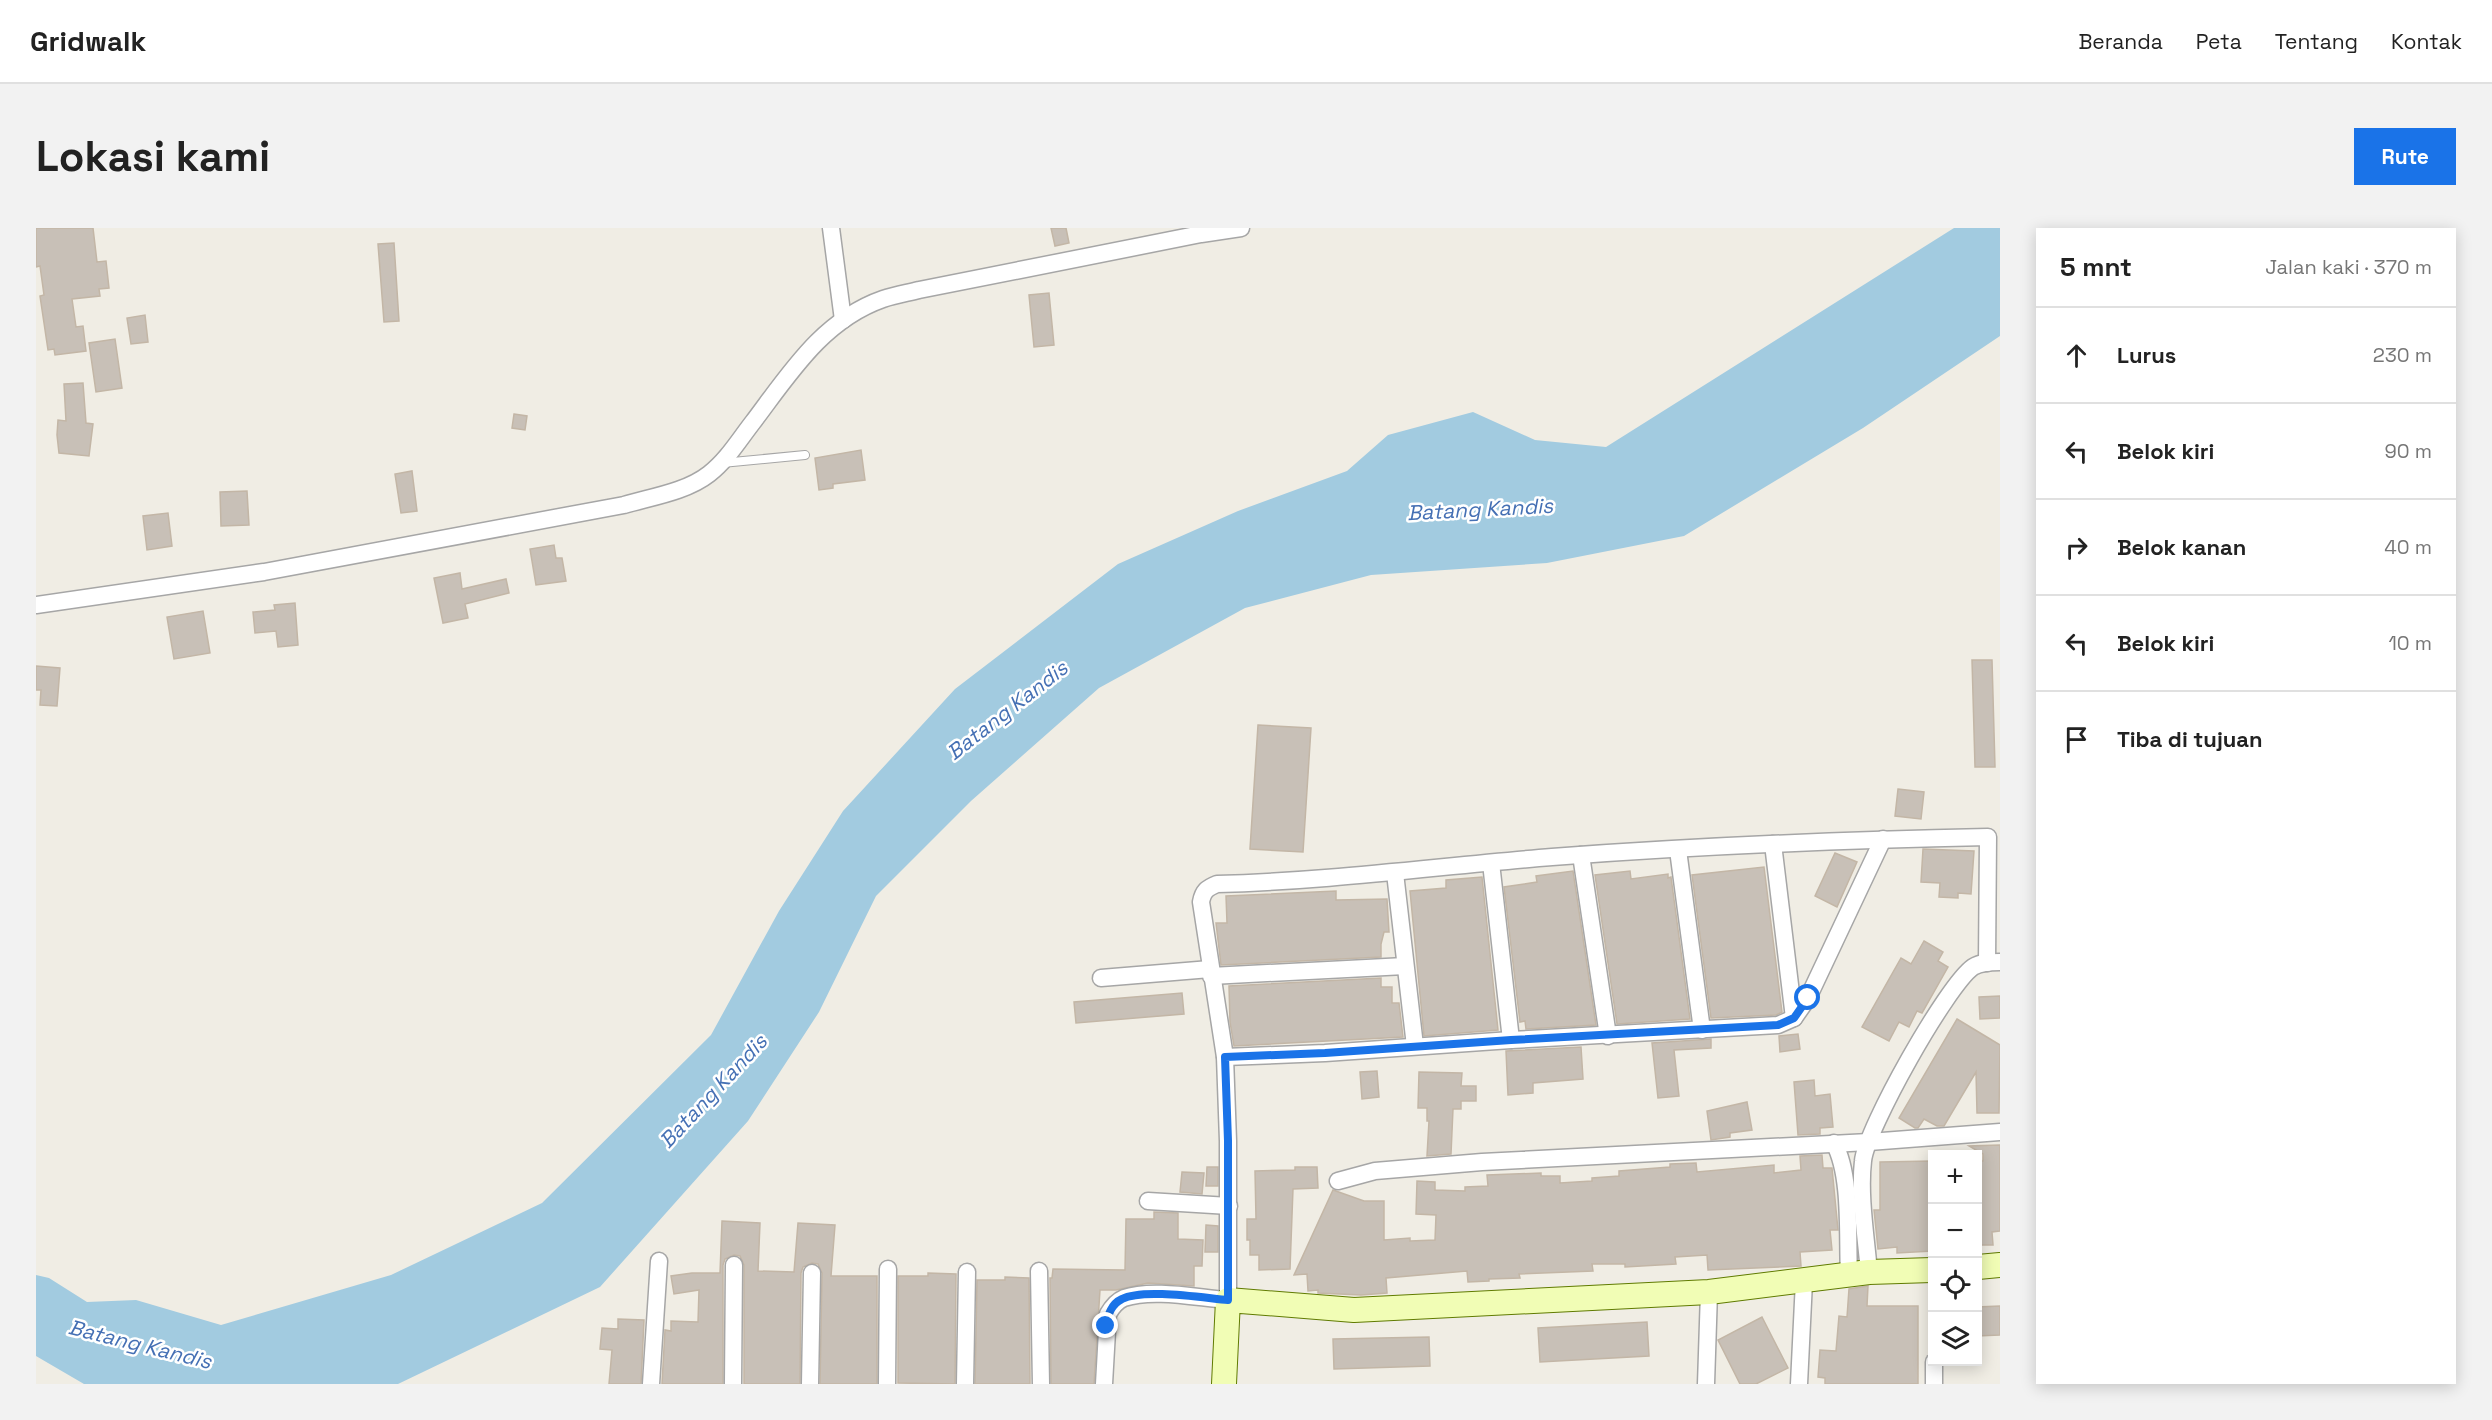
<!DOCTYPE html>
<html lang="id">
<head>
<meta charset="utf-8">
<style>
	body { margin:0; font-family:"Space Grotesk",sans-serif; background:#f2f2f2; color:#222 }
	.controls { position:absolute; right:18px; bottom:18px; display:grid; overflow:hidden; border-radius:0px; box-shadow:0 3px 15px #0003 }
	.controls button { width:54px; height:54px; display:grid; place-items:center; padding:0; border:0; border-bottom:2px solid #e0e0e0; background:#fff; color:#222; font:30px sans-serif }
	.stop { position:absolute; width:18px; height:18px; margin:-14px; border:4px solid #1a73e8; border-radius:50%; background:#fff }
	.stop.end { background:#1a73e8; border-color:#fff; box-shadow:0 2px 6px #0008 }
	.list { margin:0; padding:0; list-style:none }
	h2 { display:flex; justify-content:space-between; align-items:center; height:78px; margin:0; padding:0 24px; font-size:26px }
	h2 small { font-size:20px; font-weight:400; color:#767676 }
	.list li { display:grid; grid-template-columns:39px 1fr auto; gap:18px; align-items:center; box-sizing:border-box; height:96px; padding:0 24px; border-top:2px solid #e0e0e0 }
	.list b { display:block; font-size:22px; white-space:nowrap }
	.list em { font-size:20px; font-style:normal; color:#767676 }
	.icon { flex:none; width:33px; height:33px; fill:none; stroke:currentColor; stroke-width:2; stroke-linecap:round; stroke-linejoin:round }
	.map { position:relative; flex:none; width:1964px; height:1156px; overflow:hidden; border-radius:0px }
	header { display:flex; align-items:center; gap:36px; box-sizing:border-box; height:84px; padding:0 30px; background:#fff; border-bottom:2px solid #e0e0e0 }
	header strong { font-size:28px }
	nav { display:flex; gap:33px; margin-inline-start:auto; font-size:21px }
	.intro { display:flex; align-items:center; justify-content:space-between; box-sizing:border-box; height:144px; padding:0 36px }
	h1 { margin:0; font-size:42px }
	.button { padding:15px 27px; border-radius:0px; background:#1a73e8; color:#fff; font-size:21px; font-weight:700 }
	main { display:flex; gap:36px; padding:0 36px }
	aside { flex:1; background:#fff; border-radius:0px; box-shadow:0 3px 15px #0003 }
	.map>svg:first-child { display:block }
</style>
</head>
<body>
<header>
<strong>Gridwalk</strong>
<nav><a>Beranda</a><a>Peta</a><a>Tentang</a><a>Kontak</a></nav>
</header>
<div class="intro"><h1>Lokasi kami</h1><a class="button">Rute</a></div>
<main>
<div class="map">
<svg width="1964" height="1156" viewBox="0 0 1964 1156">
	<rect width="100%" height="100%" fill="#f0ede4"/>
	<path fill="#a2cbe0" d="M1918,0H1964V108L1827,200L1648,308L1511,335L1335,347L1209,380L1063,460L935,573L840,668L783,784L712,893L564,1059L362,1156H48L0,1128V1047L13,1050L51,1074L100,1072L185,1097L355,1047L506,975L675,807L743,683L807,583L919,461L1082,336L1202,283L1311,243L1352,207L1437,184L1499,212L1570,219Z"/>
	<g fill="#c8c0b7" stroke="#c3b6a6" stroke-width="1.5">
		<path d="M0,0H57L61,34L70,33L73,60L63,61L64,68L36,71L40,99L47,98L50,123L19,127L18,121L12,122L4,68L8,67L4,38L0,39Z"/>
		<path d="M1015,0H1030L1033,15L1019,18Z"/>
		<path d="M358,15L363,93L348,94L342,16Z"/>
		<path d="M1013,65L1018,117L998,119L993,67Z"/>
		<path d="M109,87L112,114L95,116L91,90Z"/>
		<path d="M79,111L86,160L60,164L53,115Z"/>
		<path d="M47,155L50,195L57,196L53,228L23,225L21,207L22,192L30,193L28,156Z"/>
		<path d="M478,186L491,188L489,202L476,200Z"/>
		<path d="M825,222L829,252L797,256V260L783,262L779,230Z"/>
		<path d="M376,243L381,283L365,285L359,246Z"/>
		<path d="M211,263L213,297L185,298L184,264Z"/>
		<path d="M132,285L136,318L111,322L107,288Z"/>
		<path d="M518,317L520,330H526L530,353L500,357L494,321Z"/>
		<path d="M424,345L426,361L470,351L473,365L429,376L432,390L407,395L398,350Z"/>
		<path d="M259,375L262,417L242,419L240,403L219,405L217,384L239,382L238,377Z"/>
		<path d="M167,383L174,425L138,431L131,389Z"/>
		<path d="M1936,432H1956L1959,539H1939Z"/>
		<path d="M0,438L24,440L21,478L4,477L5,462H0Z"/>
		<path d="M1222,497L1275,500L1267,624L1214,621Z"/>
		<path d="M1862,561L1888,564L1885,591L1859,588Z"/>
		<path d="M1887,621L1938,623L1935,666L1922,665V670L1903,669L1904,655L1885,654Z"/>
		<path d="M1799,625L1821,634L1801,679L1779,668Z"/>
		<path d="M1728,639L1746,784L1740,787L1675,790L1656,647Z"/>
		<path d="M1537,643L1560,797L1490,801L1489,793L1484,794L1468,659L1501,654L1500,648Z"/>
		<path d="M1594,643L1595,651L1632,646V650L1635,649L1654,791L1581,796L1559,647Z"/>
		<path d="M1446,649L1462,802L1388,808L1374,663L1410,660V652Z"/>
		<path d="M1300,663V672L1351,671L1353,704H1348L1345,716V729L1185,737L1180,695H1191L1190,668Z"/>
		<path d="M1888,713L1907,724L1902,733L1912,739L1886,785L1881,783L1873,799L1863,794L1853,813L1826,799L1865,730L1875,736Z"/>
		<path d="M1345,750V759H1356V775H1363L1367,809L1198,818L1194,794L1193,758Z"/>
		<path d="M1146,765L1148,786L1040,795L1038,774Z"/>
		<path d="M1964,768V790L1944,791L1943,769Z"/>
		<path d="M1921,791L1964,817L1963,885H1941L1940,844L1908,898H1901L1888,891L1882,900H1879L1863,890Z"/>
		<path d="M1762,806L1764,821L1744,824L1743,808Z"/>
		<path d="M1675,811V820L1638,822L1643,868L1622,870L1616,815Z"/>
		<path d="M1545,819L1547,851L1497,855V865L1472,867L1470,823Z"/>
		<path d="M1341,843L1343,869L1326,871L1324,844Z"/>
		<path d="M1383,844L1426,845L1425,858H1440V873H1425V881H1417L1415,926L1391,928L1393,893H1391V880H1382Z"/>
		<path d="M1778,852L1779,868L1794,866L1797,899L1784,900V906L1762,907L1758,854Z"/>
		<path d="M1711,874L1716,902L1694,905V909L1675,912L1671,883Z"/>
		<path d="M1964,917V1003L1956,1004L1957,1017H1941V933H1947V926L1933,918Z"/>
		<path d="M1786,927L1787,940H1796L1802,1002H1794L1796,1022L1764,1024L1765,1038L1672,1042L1671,1027L1639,1029L1640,1036L1589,1039V1036H1556L1557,1043L1483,1046L1484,1050L1453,1051V1053L1432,1054L1431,1043L1350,1050L1351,1065L1325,1067L1282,1065V1062L1272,1063L1271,1046L1258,1047L1297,962L1328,973H1348V1012L1374,1010V1013L1399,1012L1400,987L1380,986L1381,953L1399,954V962L1429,963V959L1452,958L1451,947L1505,945V948H1524V955L1556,953V950L1583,948V943L1634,939V936L1660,935L1661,944L1738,937V945L1765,942L1764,928Z"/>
		<path d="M1896,933V1023L1861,1025V1019L1842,1021L1838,982H1844V934Z"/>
		<path d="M1171,939H1182V958H1170Z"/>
		<path d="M1259,939H1281L1282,960L1257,961L1254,1041L1223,1042V1027H1214V1012H1211V991H1220L1219,943L1259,942Z"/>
		<path d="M1146,944L1168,945L1166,966L1144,964Z"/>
		<path d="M1118,984L1142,985V1011L1167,1012L1166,1038H1158V1058L1112,1055L1080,1062H1064L1058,1156H1015L1014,1050H1016L1017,1041L1089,1042L1090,991H1118Z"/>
		<path d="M686,993L724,995L722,1043L758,1044L762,995L799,997L795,1048H841V1156H784L786,1045L782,1036L776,1035L767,1039L765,1045L764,1156H708V1037L704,1028L698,1027L689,1031L687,1037V1156H626L629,1102L635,1103V1093L662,1094L663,1062L638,1066L635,1048L656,1045H684Z"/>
		<path d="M1170,997L1182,998V1024H1169Z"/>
		<path d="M892,1045L920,1046L919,1156L862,1155V1048H892Z"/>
		<path d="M969,1049L993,1050L994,1156H939L941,1052H969Z"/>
		<path d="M1832,1058L1831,1078H1882V1156H1789V1150L1782,1149L1784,1122L1800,1123L1803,1088L1811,1089L1813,1061Z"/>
		<path d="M1964,1078V1107L1941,1108V1079Z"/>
		<path d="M1726,1089L1752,1140L1720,1156H1704L1682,1112Z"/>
		<path d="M582,1091L608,1092L605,1156H573L576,1122L564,1121L566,1100L582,1101Z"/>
		<path d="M1611,1094L1613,1128L1504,1134L1502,1100Z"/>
		<path d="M1393,1109L1394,1138L1298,1141L1297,1111Z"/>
	</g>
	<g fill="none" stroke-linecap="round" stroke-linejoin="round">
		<g stroke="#a6a6a6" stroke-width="10">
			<path id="lane" d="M686,235L769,227"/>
		</g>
		<g stroke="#a6a6a6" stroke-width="19">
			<g id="street">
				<path d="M795,0L807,92"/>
				<path d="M0,377L228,344L588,277C615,269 650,264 673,246C691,232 703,212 717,194C754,145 787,92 847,71C859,67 871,65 883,62L1165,6L1205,0"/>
				<path d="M1737,616L1758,790"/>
				<path d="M1642,622L1666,802"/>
				<path d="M1545,627L1572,808"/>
				<path d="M1455,635L1475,812"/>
				<path d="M1359,645L1379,818"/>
				<path d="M1175,748L1369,738"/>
				<path d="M1065,750L1174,741"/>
				<path d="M1189,829L1289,825L1475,812L1742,797L1758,790L1772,770L1847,611"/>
				<path d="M1798,915C1816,948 1811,1009 1813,1047"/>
				<path d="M1302,953L1339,943L1446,934L1833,914L1964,904"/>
				<path d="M1112,973L1193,978"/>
				<path d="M1003,1043L1005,1156"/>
				<path d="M1833,1044C1830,1009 1823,967 1827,933C1830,901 1911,757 1937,739C1945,734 1955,734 1964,734"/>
				<path d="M1898,1134V1156"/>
				<path d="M615,1156L623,1033"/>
				<path d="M697,1156L698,1037"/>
				<path d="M774,1156L776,1045"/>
				<path d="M851,1156L852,1041"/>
				<path d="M929,1156L931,1044"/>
				<path d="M1068,1156L1072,1086C1076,1079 1081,1073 1088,1070C1117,1060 1162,1070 1192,1072V913L1189,829L1165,674C1167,663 1171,660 1181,656C1294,653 1404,638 1516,629C1661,618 1807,612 1952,609L1951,735"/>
				<path d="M1670,1156L1673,1064"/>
				<path d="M1763,1156L1768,1053"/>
			</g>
		</g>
		<g stroke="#607b00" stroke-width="26">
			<g id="secondary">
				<path d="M1942,1039L1964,1037"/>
				<path d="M1188,1156L1192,1072L1318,1082L1673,1064L1833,1044L1896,1042"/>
			</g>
		</g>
		<use href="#lane" stroke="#fff" stroke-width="8"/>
		<use href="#street" stroke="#fff" stroke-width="16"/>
		<use href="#secondary" stroke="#f1fdb5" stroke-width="24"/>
	</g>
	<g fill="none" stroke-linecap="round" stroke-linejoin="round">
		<path stroke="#1a73e8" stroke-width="8" d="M1070,1098C1072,1087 1075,1076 1086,1071C1107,1060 1168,1070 1192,1072V913L1189,829L1289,825L1475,812L1742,797L1758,790L1772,770"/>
	</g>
	<g text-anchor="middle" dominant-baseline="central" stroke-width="5" stroke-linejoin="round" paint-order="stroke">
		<g font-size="21" font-style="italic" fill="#4570b4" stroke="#fff">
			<text transform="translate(1444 281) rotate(-3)">Batang Kandis</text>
			<text transform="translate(971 482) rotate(-38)">Batang Kandis</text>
			<text transform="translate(677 863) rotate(-47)">Batang Kandis</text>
			<text transform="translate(104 1116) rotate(14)">Batang Kandis</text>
		</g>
	</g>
</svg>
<div class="controls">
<button>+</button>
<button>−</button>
<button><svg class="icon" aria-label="locate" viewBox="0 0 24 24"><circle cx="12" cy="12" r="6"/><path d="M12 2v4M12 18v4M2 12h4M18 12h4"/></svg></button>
<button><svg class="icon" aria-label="layers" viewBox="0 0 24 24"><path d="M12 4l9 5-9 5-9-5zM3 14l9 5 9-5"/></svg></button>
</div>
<div class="stop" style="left:1772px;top:770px"></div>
<div class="stop end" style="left:1070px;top:1098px"></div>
</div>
<aside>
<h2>5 mnt<small>Jalan kaki · 370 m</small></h2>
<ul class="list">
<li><svg class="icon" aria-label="ahead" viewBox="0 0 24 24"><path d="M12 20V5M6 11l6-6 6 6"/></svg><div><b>Lurus</b></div><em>230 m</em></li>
<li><svg class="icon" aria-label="left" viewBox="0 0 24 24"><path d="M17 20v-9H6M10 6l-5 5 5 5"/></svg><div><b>Belok kiri</b></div><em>90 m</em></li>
<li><svg class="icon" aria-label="right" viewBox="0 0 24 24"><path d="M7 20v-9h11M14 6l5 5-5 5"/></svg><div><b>Belok kanan</b></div><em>40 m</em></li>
<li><svg class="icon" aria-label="left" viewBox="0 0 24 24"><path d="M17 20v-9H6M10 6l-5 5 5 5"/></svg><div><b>Belok kiri</b></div><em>10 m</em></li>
<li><svg class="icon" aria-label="arrive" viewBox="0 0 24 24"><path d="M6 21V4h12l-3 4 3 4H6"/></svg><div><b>Tiba di tujuan</b></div></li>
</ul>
</aside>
</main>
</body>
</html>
